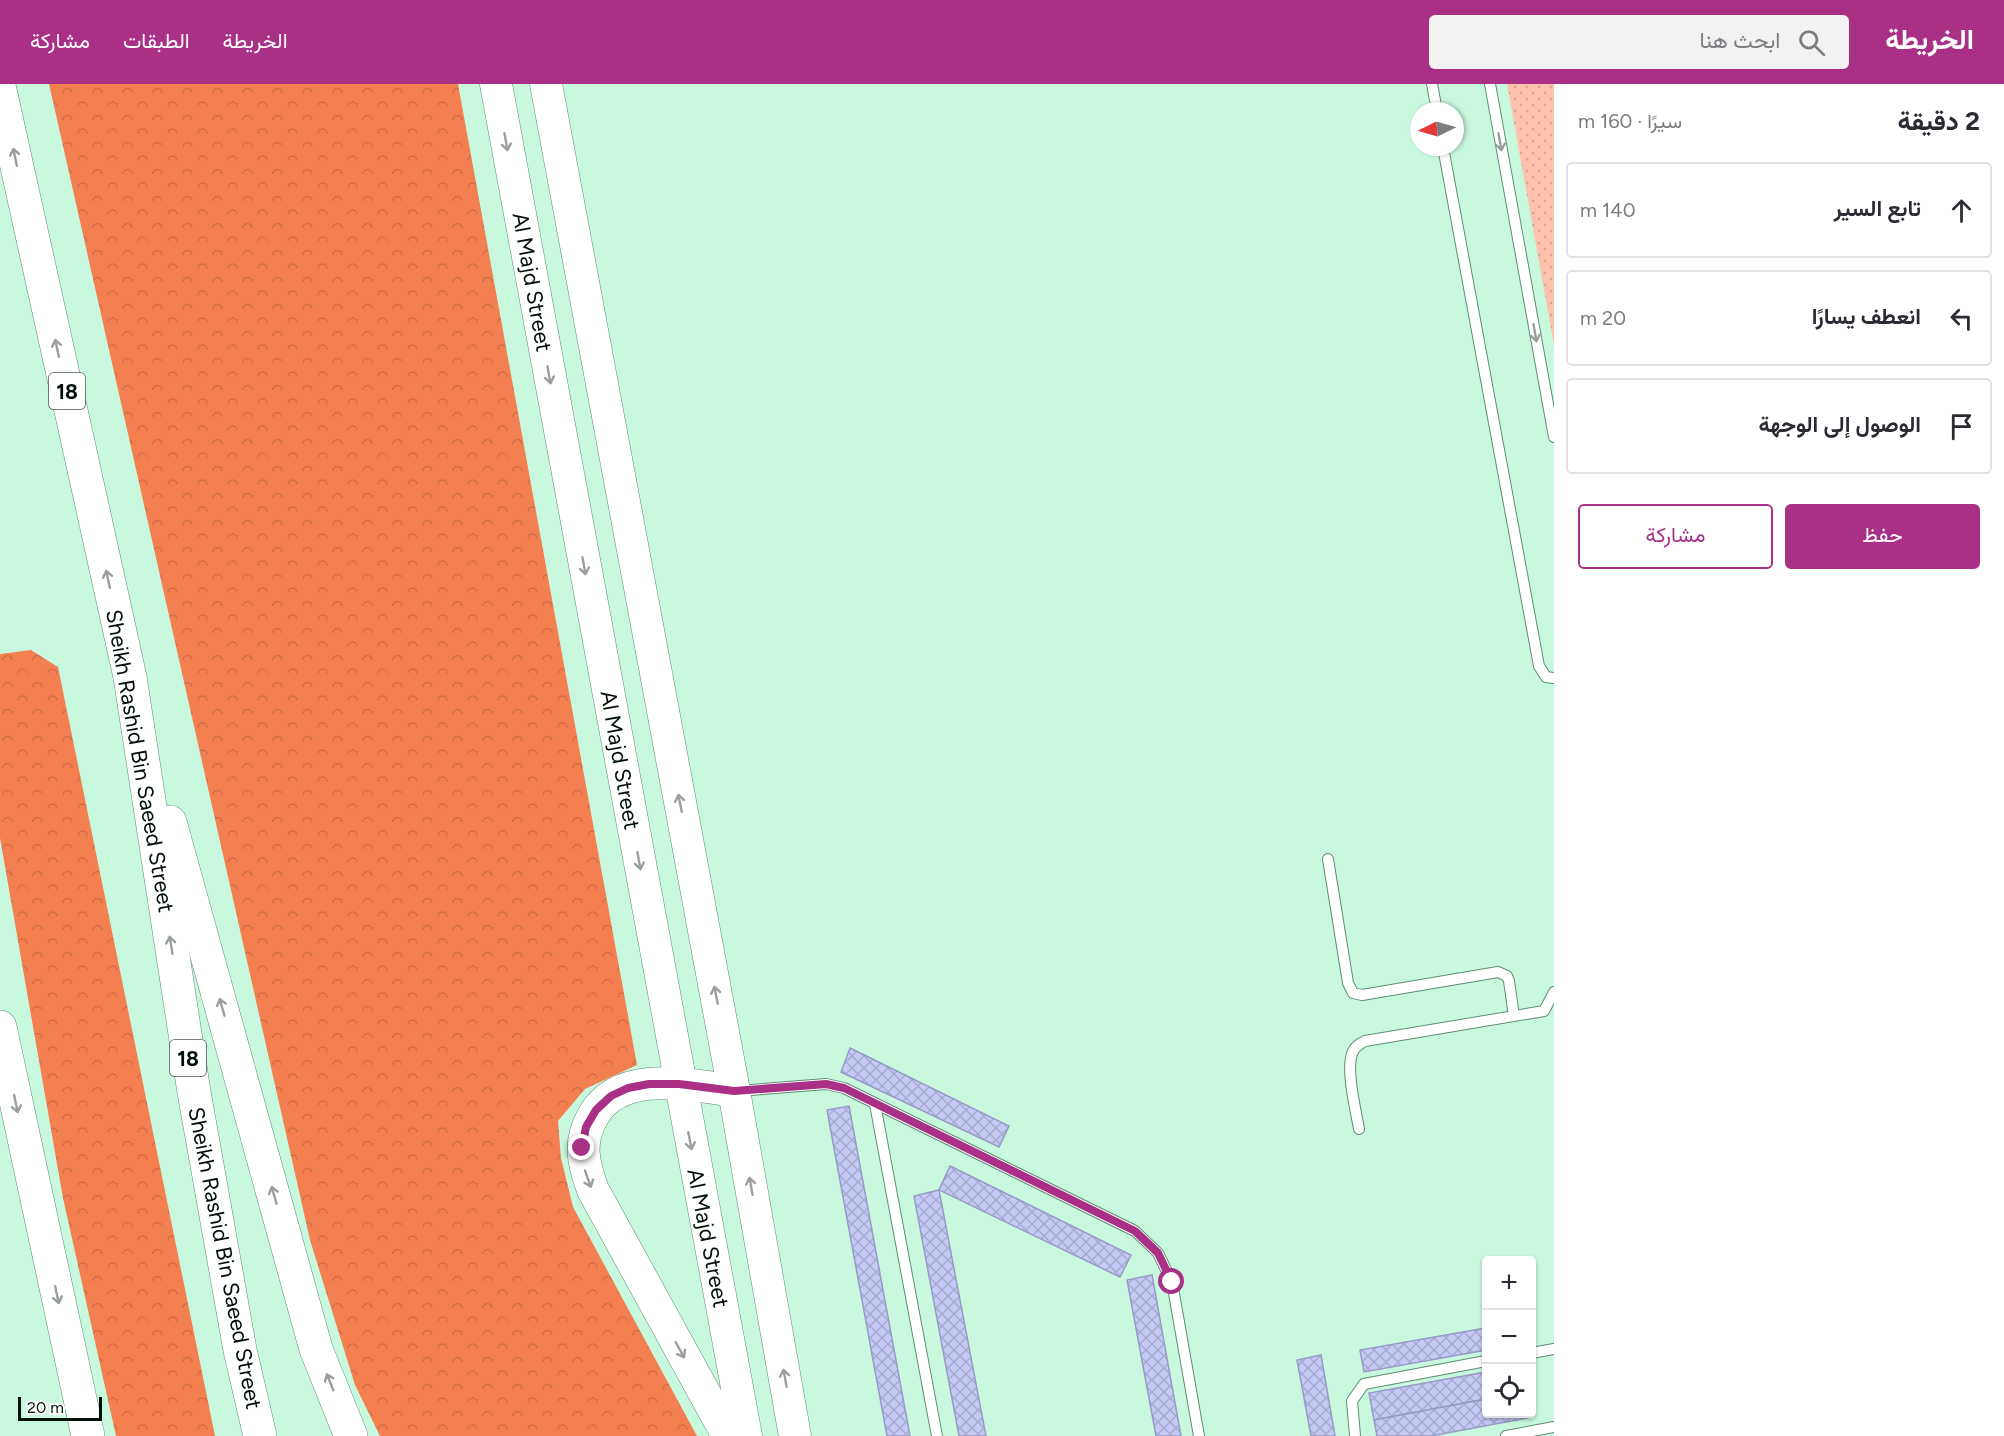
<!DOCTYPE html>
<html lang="ar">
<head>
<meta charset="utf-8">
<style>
	body { margin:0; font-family:Figtree,Vazirmatn,sans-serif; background:#f2f2f3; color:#2b2b33; direction:rtl }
	.controls { position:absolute; right:18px; bottom:18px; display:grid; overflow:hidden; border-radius:6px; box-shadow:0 2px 4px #0004 }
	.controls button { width:54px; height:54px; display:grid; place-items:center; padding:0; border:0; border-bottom:2px solid #e1e1e2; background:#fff; color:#2b2b33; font:30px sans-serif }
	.compass { position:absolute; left:1410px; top:18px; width:54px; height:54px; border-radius:50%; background:#fff; box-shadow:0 2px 4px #0004; rotate:265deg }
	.scale { position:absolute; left:18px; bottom:15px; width:84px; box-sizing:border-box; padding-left:6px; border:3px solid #010f07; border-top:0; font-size:16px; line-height:21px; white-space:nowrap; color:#010f07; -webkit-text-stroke:4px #fff; paint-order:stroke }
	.stop { position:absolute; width:18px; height:18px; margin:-14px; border:4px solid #a93086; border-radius:50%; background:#fff }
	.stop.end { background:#a93086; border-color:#fff; box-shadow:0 2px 6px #0008 }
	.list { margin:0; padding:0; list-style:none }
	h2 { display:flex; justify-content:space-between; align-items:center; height:78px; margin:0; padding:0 24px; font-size:26px }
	h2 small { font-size:20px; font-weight:400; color:#7c7c81 }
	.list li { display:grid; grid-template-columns:39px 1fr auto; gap:18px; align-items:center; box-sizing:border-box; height:96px; margin:0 12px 12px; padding:0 12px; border:2px solid #e1e1e2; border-radius:6px }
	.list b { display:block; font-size:22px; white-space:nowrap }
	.list em { font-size:20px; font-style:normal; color:#7c7c81 }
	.actions { display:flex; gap:12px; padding:18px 24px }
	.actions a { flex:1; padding:14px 0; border:2px solid #a93086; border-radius:6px; text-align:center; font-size:21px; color:#a93086 }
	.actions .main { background:#a93086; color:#fff }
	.icon { flex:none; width:33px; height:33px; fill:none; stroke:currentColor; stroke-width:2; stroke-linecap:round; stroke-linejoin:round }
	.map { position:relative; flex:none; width:1554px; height:1352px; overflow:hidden; direction:ltr }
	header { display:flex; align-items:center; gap:36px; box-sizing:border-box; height:84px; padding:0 30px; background:#a93086; color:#fff }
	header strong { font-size:28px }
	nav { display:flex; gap:33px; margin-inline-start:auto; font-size:21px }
	.search { width:420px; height:54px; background:#f2f2f3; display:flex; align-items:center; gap:15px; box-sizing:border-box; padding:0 21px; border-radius:6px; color:#7c7c81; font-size:22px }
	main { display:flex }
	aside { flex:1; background:#fff }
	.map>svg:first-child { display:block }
</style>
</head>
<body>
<header>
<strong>الخريطة</strong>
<div class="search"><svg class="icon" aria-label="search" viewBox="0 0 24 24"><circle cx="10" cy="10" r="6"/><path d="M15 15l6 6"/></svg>ابحث هنا</div>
<nav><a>الخريطة</a><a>الطبقات</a><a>مشاركة</a></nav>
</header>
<main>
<aside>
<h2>2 دقيقة<small>سيرًا · 160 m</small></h2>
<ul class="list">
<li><svg class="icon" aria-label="ahead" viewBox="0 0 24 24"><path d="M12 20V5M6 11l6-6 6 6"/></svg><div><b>تابع السير</b></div><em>140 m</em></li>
<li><svg class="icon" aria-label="left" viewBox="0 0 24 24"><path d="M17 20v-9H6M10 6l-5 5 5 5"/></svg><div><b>انعطف يسارًا</b></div><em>20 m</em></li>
<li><svg class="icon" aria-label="arrive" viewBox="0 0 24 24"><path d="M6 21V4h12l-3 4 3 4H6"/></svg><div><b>الوصول إلى الوجهة</b></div></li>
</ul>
<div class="actions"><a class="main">حفظ</a><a>مشاركة</a></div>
</aside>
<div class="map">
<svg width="1554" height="1352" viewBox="0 0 1554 1352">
	<defs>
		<pattern id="forest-crowns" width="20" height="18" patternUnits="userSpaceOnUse" patternTransform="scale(1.5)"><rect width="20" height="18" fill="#f48052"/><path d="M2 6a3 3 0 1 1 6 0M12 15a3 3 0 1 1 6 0" fill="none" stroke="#cf6d46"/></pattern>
		<pattern id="garden-dots" width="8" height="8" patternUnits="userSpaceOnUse" patternTransform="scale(1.5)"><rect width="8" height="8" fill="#ffc2ac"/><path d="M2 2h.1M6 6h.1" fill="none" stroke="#d9a692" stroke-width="1.8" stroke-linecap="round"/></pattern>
		<pattern id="building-cross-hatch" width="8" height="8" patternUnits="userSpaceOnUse" patternTransform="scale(1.5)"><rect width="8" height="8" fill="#c5c9f5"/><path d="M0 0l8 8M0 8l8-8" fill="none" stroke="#a7abd1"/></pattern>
	</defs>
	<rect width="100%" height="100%" fill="#c8f8de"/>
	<g fill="url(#forest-crowns)">
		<path d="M49,0H458L637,981L585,1005L558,1037L561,1074L573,1123L697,1352H380L355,1301L310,1156Z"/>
		<path d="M31,566L58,583L215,1352H116L63,1114L0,754V570Z"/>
	</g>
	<path fill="url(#garden-dots)" d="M1507,0H1554V261Z"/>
	<g fill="url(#building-cross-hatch)" stroke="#989bc5" stroke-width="1.5">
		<path d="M850,964L1009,1042L999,1063L841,988Z"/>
		<path d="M849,1022L910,1352H887L827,1026Z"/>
		<path d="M950,1082L1131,1171L1120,1193L939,1106Z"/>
		<path d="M939,1106L986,1352H959L914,1112Z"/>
		<path d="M1152,1191L1181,1352H1156L1127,1196Z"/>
		<path d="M1486,1244V1266L1364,1288L1360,1266Z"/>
		<path d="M1321,1271L1335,1352H1311L1297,1276Z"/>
		<path d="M1486,1288V1315L1374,1336L1369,1309Z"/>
		<path d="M1486,1315V1330H1526L1527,1334L1431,1352H1377L1374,1336Z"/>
	</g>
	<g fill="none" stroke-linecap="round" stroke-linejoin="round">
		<g stroke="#5f8d75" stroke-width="12">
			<g id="lane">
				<path d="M1432,0L1437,27"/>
				<path d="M1490,0L1554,353"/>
				<path d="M1443,63L1539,582L1546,593L1554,594"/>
				<path d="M1328,775L1348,899L1353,909L1362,911L1498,888L1507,892L1509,897L1514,932"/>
				<path d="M738,1007L826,1000L844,1004L1135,1147L1158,1169L1172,1198L1199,1352"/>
				<path d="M875,1020L937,1352"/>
				<path d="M1359,1045C1356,1027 1346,987 1352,970C1354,963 1359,960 1365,957L1544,927L1554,908"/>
				<path d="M1532,1269L1554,1265"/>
				<path d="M1355,1352L1352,1317L1364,1300L1486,1277"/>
				<path d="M1506,1352L1554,1343"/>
			</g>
		</g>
		<g stroke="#5f8d75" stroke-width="33">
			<g id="secondary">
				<path d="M496,0L746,1352"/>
				<path d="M546,0L734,1007L795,1352"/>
				<path d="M728,1352L593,1106C583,1079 578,1058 593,1032C620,984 690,1001 734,1007"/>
			</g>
		</g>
		<g stroke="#5f8d75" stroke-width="34">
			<g id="highway">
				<path d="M0,6L130,593L194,1008L240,1266L260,1352"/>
				<path d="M170,738L316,1265L351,1352"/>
				<path d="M0,943L88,1352"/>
			</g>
		</g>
		<use href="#lane" stroke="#fff" stroke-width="10"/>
		<use href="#secondary" stroke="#fff" stroke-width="32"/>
		<use href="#highway" stroke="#fff" stroke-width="33"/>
	</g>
	<defs><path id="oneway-shaft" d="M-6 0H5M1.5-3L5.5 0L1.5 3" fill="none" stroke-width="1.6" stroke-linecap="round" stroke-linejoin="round" transform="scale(1.5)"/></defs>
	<g stroke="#999f9c">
		<use href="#oneway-shaft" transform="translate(506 58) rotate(80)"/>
		<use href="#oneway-shaft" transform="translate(1500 58) rotate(80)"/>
		<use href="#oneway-shaft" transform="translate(15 73) rotate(-102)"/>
		<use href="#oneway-shaft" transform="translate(1535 249) rotate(80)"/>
		<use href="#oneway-shaft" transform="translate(57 264) rotate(-102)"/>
		<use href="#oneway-shaft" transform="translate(549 291) rotate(80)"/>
		<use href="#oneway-shaft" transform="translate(584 482) rotate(80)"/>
		<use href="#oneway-shaft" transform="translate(108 495) rotate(-102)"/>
		<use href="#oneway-shaft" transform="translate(680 719) rotate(-101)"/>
		<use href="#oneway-shaft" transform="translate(639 777) rotate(80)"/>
		<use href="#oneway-shaft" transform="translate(171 861) rotate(-99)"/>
		<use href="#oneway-shaft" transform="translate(716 911) rotate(-101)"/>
		<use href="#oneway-shaft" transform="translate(222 923) rotate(-106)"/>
		<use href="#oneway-shaft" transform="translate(16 1020) rotate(78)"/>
		<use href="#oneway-shaft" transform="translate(690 1057) rotate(79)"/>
		<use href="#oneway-shaft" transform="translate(588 1095) rotate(70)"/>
		<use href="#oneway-shaft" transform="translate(751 1102) rotate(-100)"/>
		<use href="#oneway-shaft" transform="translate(274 1111) rotate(-106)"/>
		<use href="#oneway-shaft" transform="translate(57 1211) rotate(78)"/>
		<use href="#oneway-shaft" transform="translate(680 1266) rotate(61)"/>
		<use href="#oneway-shaft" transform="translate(785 1294) rotate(-100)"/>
		<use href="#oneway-shaft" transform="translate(330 1298) rotate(-112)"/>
	</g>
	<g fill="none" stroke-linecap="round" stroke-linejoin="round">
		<path stroke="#a93086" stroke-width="8" d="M582,1064L586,1043L596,1026L611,1012L628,1004L649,1000H679L734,1007L826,1000L844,1004L1135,1147L1158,1169L1172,1198"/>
	</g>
	<g text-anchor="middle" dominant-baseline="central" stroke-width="4.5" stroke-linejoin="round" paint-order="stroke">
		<g fill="#fff" stroke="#4d5751" stroke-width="1.5">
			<rect x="49" y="289" width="36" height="36" rx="4.5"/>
			<rect x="170" y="956" width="36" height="36" rx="4.5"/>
		</g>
		<g font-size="21" font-weight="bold" fill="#010f07">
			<text x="67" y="307">18</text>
			<text x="188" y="974">18</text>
		</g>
		<g font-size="22" fill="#010f07" stroke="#fff">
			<text transform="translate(532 198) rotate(80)">Al Majd Street</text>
			<text transform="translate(620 676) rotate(80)">Al Majd Street</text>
			<text transform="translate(140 677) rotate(80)">Sheikh Rashid Bin Saeed Street</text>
			<text transform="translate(708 1154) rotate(79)">Al Majd Street</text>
			<text transform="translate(225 1174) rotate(79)">Sheikh Rashid Bin Saeed Street</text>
		</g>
	</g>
</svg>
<div class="controls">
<button>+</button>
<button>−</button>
<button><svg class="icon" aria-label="locate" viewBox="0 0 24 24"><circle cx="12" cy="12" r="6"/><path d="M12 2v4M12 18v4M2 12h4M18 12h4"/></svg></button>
</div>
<svg class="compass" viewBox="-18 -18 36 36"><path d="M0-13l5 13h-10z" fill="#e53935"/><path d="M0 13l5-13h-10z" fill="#7c7c81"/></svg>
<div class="scale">20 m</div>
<div class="stop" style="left:1172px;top:1198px"></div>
<div class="stop end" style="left:582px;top:1064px"></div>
</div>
</main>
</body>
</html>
